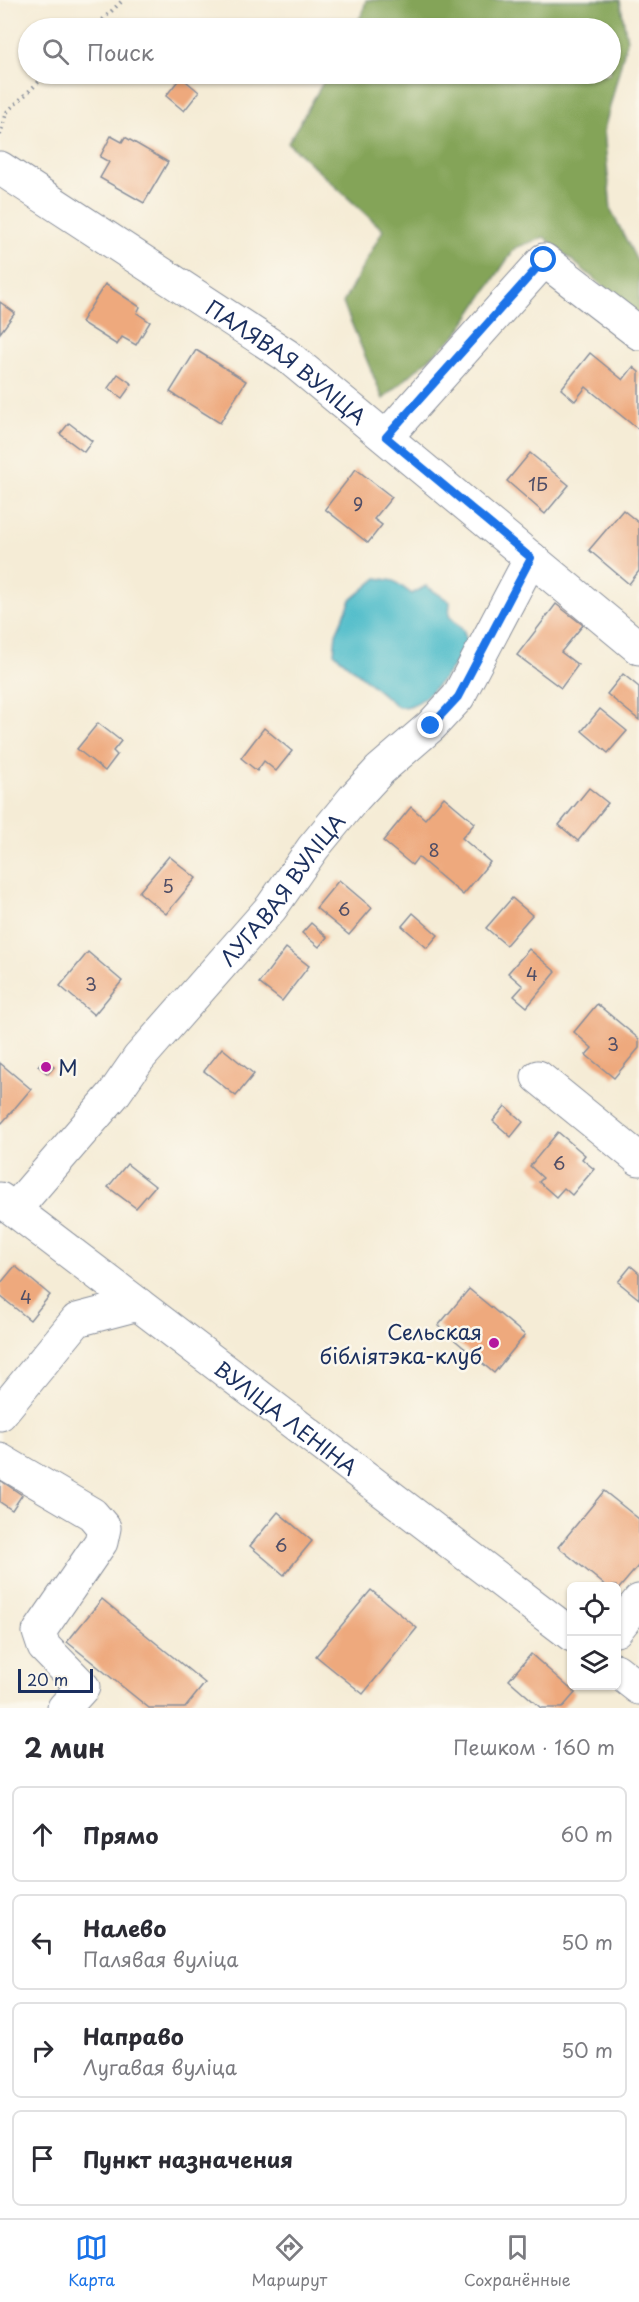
<!DOCTYPE html>
<html lang="ru">
<head>
<meta charset="utf-8">
<style>
	body { margin:0; font-family:"Playpen Sans",sans-serif; background:#f2f2f3; color:#2b2b33 }
	.controls { position:absolute; right:18px; bottom:18px; display:grid; overflow:hidden; border-radius:9px; box-shadow:0 2px 4px #0004 }
	.controls button { width:54px; height:54px; display:grid; place-items:center; padding:0; border:0; border-bottom:2px solid #e1e1e2; background:#fff; color:#2b2b33; font:30px sans-serif }
	.scale { position:absolute; left:18px; bottom:15px; width:75px; box-sizing:border-box; padding-left:6px; border:3px solid #1b2f5e; border-top:0; font-size:16px; line-height:21px; white-space:nowrap; color:#1b2f5e; -webkit-text-stroke:4px #fbf7ec; paint-order:stroke }
	.stop { position:absolute; width:18px; height:18px; margin:-14px; border:4px solid #1a73e8; border-radius:50%; background:#fff }
	.stop.end { background:#1a73e8; border-color:#fff; box-shadow:0 2px 6px #0008 }
	.list { margin:0; padding:0; list-style:none }
	h2 { display:flex; justify-content:space-between; align-items:center; height:78px; margin:0; padding:0 24px; font-size:26px }
	h2 small { font-size:20px; font-weight:400; color:#7c7c81 }
	.list li { display:grid; grid-template-columns:39px 1fr auto; gap:18px; align-items:center; box-sizing:border-box; height:96px; margin:0 12px 12px; padding:0 12px; border:2px solid #e1e1e2; border-radius:9px }
	.list b { display:block; font-size:22px; white-space:nowrap }
	.list p { margin:0; font-size:20px; white-space:nowrap; color:#7c7c81 }
	.list em { font-size:20px; font-style:normal; color:#7c7c81 }
	.icon { flex:none; width:33px; height:33px; fill:none; stroke:currentColor; stroke-width:2; stroke-linecap:round; stroke-linejoin:round }
	.map { position:relative; flex:none; width:639px; height:1708px; overflow:hidden }
	.search { position:absolute; background:#fff; box-shadow:0 2px 4px #0004; left:18px; right:18px; top:18px; height:66px; display:flex; align-items:center; gap:15px; box-sizing:border-box; padding:0 21px; border-radius:33px; color:#7c7c81; font-size:22px }
	.sheet { height:510px; background:#fff }
	nav { display:flex; justify-content:space-around; align-items:center; box-sizing:border-box; height:84px; border-top:2px solid #e1e1e2; background:#fff; font-size:16px; color:#7c7c81 }
	nav a { display:grid; justify-items:center; gap:3px }
	nav .on { color:#1a73e8 }
	.map>svg:first-child { display:block }
</style>
</head>
<body>
<div class="map">
<svg width="639" height="1708" viewBox="0 0 639 1708">
	<rect width="100%" height="100%" fill="#fbf7ec"/>
	<filter id="ink" filterUnits="userSpaceOnUse"><feTurbulence type="fractalNoise" baseFrequency=".0167" numOctaves="2"/><feDisplacementMap in="SourceGraphic" scale="12" xChannelSelector="R" yChannelSelector="G"/><feConvolveMatrix kernelMatrix="1 2 1 2 8 2 1 2 1" color-interpolation-filters="sRGB"/></filter>
	<filter id="wash" filterUnits="userSpaceOnUse"><feTurbulence type="fractalNoise" baseFrequency=".008" numOctaves="4" result="noise"/><feDisplacementMap in="SourceGraphic" scale="24" xChannelSelector="R" yChannelSelector="G"/><feGaussianBlur stdDeviation="1.35" result="paint"/><feColorMatrix in="noise" values="0 0 0 0 0 0 0 0 0 0 0 0 0 0 0 0 0 1.4 0 .05"/><feComposite in="paint" operator="in"/></filter>
	<g filter="url(#wash)">
		<rect width="100%" height="100%" fill="#f5ecd6"/>
		<path fill="#84a459" stroke="#506a5c" stroke-width="1.5" d="M366,0H620L627,40L604,130L611,210L639,265V316L544,237L515,248L457,334L383,399L343,303L383,230L288,143L328,74H610V28H354L363,12Z"/>
		<path fill="#51bdca" stroke="#367694" stroke-width="1.5" d="M377,578L394,581L412,594L426,586L450,602L449,616L463,630L468,644C459,660 429,700 412,705C408,707 402,707 398,707L334,653L336,634L351,600Z"/>
		<g id="blocks">
			<g fill="#eea97d">
				<path d="M181,77L199,92L184,111L166,96Z"/>
				<path d="M111,136L122,142L125,137L168,162L144,203L100,178L109,162L100,157Z"/>
				<path d="M105,284L140,307L137,313L150,322L136,345L122,337L117,345L81,322Z"/>
				<path d="M0,302L15,313L0,333Z"/>
				<path d="M196,350L246,381L220,423L170,392Z"/>
				<path d="M590,353L623,380L633,367L639,372V430L586,387L575,401L561,389Z"/>
				<path d="M118,374L132,384L122,398L108,388Z"/>
				<path d="M69,423L92,441L84,452L60,434Z"/>
				<path d="M530,453L569,485L545,514L507,481Z"/>
				<path d="M356,469L392,497L374,519L382,525L368,543L325,509Z"/>
				<path d="M623,510L639,523V571L629,584L589,550Z"/>
				<path d="M556,604L583,625L561,652L578,665L561,688L517,655Z"/>
				<path d="M623,674L639,687V720L607,694Z"/>
				<path d="M600,709L627,731L608,753L582,731Z"/>
				<path d="M98,723L121,741L113,751L117,755L105,771L77,749Z"/>
				<path d="M264,728L292,751L276,771L264,761L257,771L241,758Z"/>
				<path d="M589,788L608,803L578,841L559,825Z"/>
				<path d="M444,797L475,823L462,838L490,862L463,895L418,857L412,865L383,841L411,807L425,819Z"/>
				<path d="M169,856L196,878L166,914L139,892Z"/>
				<path d="M339,880L372,908L349,935L316,908Z"/>
				<path d="M512,898L532,915L506,945L486,928Z"/>
				<path d="M413,913L438,935L427,948L402,926Z"/>
				<path d="M311,923L327,937L319,947L302,933Z"/>
				<path d="M286,948L309,966L282,1001L259,983Z"/>
				<path d="M529,949L556,972L527,1007L514,996L523,986L508,973Z"/>
				<path d="M88,952L122,981L94,1015L60,986Z"/>
				<path d="M597,1004L639,1039V1048L614,1078L586,1055L592,1048L574,1032Z"/>
				<path d="M222,1048L254,1074L236,1096L204,1071Z"/>
				<path d="M44,1059L54,1067L48,1074L38,1066Z"/>
				<path d="M0,1063L31,1089L2,1123L0,1121Z"/>
				<path d="M505,1106L523,1122L511,1137L493,1121Z"/>
				<path d="M558,1132L585,1155L582,1159L594,1169L572,1195L564,1188L556,1197L539,1182L543,1178L530,1166Z"/>
				<path d="M127,1164L155,1186L136,1208L108,1187Z"/>
				<path d="M15,1266L50,1295L30,1320L0,1296V1284Z"/>
				<path d="M631,1266L639,1273V1299L618,1282Z"/>
				<path d="M469,1289L525,1335L494,1373L438,1326Z"/>
				<path d="M0,1480L22,1495L12,1510L0,1502Z"/>
				<path d="M604,1491L639,1519V1565L616,1592V1586H606L558,1547Z"/>
				<path d="M278,1512L312,1541L284,1575L250,1546Z"/>
				<path d="M371,1590L417,1628L363,1694L316,1656Z"/>
				<path d="M102,1599L205,1683L185,1708H149L67,1642Z"/>
				<path d="M531,1654L575,1693L562,1708H541L509,1680Z"/>
			</g>
		</g>
	</g>
	<g filter="url(#ink)">
		<use href="#blocks" fill-opacity="0" stroke="#888e9a" stroke-width="1.5"/>
		<g fill="none" stroke-linecap="round" stroke-linejoin="round">
			<g stroke="#888e9a" stroke-width="35">
				<g id="minor">
					<path id="s1" d="M0,168L286,355L639,648"/>
					<path d="M386,437L544,260L639,333"/>
					<path d="M538,1077L639,1159"/>
					<path id="s2" d="M0,1199L572,1635"/>
					<path id="s3" d="M15,1209L114,1094L139,1058L271,908L313,848L355,797L380,770L431,726L458,697L531,558"/>
					<path d="M0,1414L77,1320L138,1304"/>
					<path d="M0,1460L92,1514L104,1528L101,1542L39,1632L44,1647L83,1687L64,1708"/>
					<path d="M616,1630L639,1601"/>
					<path d="M616,1670L639,1688"/>
				</g>
			</g>
			<g stroke="#888e9a" stroke-width="4" stroke-dasharray="1.5 4.5" stroke-linecap="butt">
				<path d="M94,28L123,0"/>
				<path d="M0,135L7,112L47,74"/>
			</g>
			<use href="#minor" stroke="#fff" stroke-width="33"/>
		</g>
	</g>
	<g fill="none" stroke-linecap="round" stroke-linejoin="round" filter="url(#ink)">
		<path stroke="#1a73e8" stroke-width="8" d="M431,726L458,697L531,558L386,437L544,260"/>
	</g>
	<g fill="#b5179e" stroke="#fbf7ec" stroke-width="2">
		<circle cx="46" cy="1067" r="6"/>
		<circle cx="494" cy="1343" r="6"/>
	</g>
	<g text-anchor="middle" dominant-baseline="central" stroke-width="5" stroke-linejoin="round" paint-order="stroke">
		<g font-size="18" fill="#504e66">
			<text x="538" y="483">1Б</text>
			<text x="358" y="503">9</text>
			<text x="434" y="849">8</text>
			<text x="168" y="885">5</text>
			<text x="344" y="908">6</text>
			<text x="532" y="973">4</text>
			<text x="91" y="983">3</text>
			<text x="613" y="1043">3</text>
			<text x="559" y="1162">6</text>
			<text x="26" y="1296">4</text>
			<text x="281" y="1544">6</text>
		</g>
		<g font-size="21" fill="#1b2f5e" stroke="#fbf7ec">
			<text stroke="none"><textPath href="#s1" startOffset="346">ПАЛЯВАЯ ВУЛІЦА</textPath></text>
			<text stroke="none"><textPath href="#s3" startOffset="417">ЛУГАВАЯ ВУЛІЦА</textPath></text>
			<text stroke="none"><textPath href="#s2" startOffset="360">ВУЛІЦА ЛЕНІНА</textPath></text>
		</g>
		<g font-size="21" fill="#1b2f5e" stroke="#fbf7ec" text-anchor="start">
			<text x="58" y="1067">M</text>
			<text x="482" y="1331" text-anchor="end">Сельская<tspan x="482" dy="24">бібліятэка-клуб</tspan></text>
		</g>
	</g>
</svg>
<div class="controls">
<button><svg class="icon" aria-label="locate" viewBox="0 0 24 24"><circle cx="12" cy="12" r="6"/><path d="M12 2v4M12 18v4M2 12h4M18 12h4"/></svg></button>
<button><svg class="icon" aria-label="layers" viewBox="0 0 24 24"><path d="M12 4l9 5-9 5-9-5zM3 14l9 5 9-5"/></svg></button>
</div>
<div class="scale">20 m</div>
<div class="stop" style="left:544px;top:260px"></div>
<div class="stop end" style="left:431px;top:726px"></div>
<div class="search"><svg class="icon" aria-label="search" viewBox="0 0 24 24"><circle cx="10" cy="10" r="6"/><path d="M15 15l6 6"/></svg>Поиск</div>
</div>
<section class="sheet">
<h2>2 мин<small>Пешком · 160 m</small></h2>
<ul class="list">
<li><svg class="icon" aria-label="ahead" viewBox="0 0 24 24"><path d="M12 20V5M6 11l6-6 6 6"/></svg><div><b>Прямо</b></div><em>60 m</em></li>
<li><svg class="icon" aria-label="left" viewBox="0 0 24 24"><path d="M17 20v-9H6M10 6l-5 5 5 5"/></svg><div><b>Налево</b><p>Палявая вуліца</p></div><em>50 m</em></li>
<li><svg class="icon" aria-label="right" viewBox="0 0 24 24"><path d="M7 20v-9h11M14 6l5 5-5 5"/></svg><div><b>Направо</b><p>Лугавая вуліца</p></div><em>50 m</em></li>
<li><svg class="icon" aria-label="arrive" viewBox="0 0 24 24"><path d="M6 21V4h12l-3 4 3 4H6"/></svg><div><b>Пункт назначения</b></div></li>
</ul>
</section>
<nav>
<a class="on"><svg class="icon" aria-label="map" viewBox="0 0 24 24"><path d="M3 6l6-2 6 2 6-2v14l-6 2-6-2-6 2zM9 4v14M15 6v14"/></svg>Карта</a>
<a><svg class="icon" aria-label="directions" viewBox="0 0 24 24"><path d="M12 3l9 9-9 9-9-9zM9 14v-3h6M13 9l2 2-2 2"/></svg>Маршрут</a>
<a><svg class="icon" aria-label="saved" viewBox="0 0 24 24"><path d="M7 4h10v16l-5-4-5 4z"/></svg>Сохранённые</a>
</nav>
</body>
</html>
